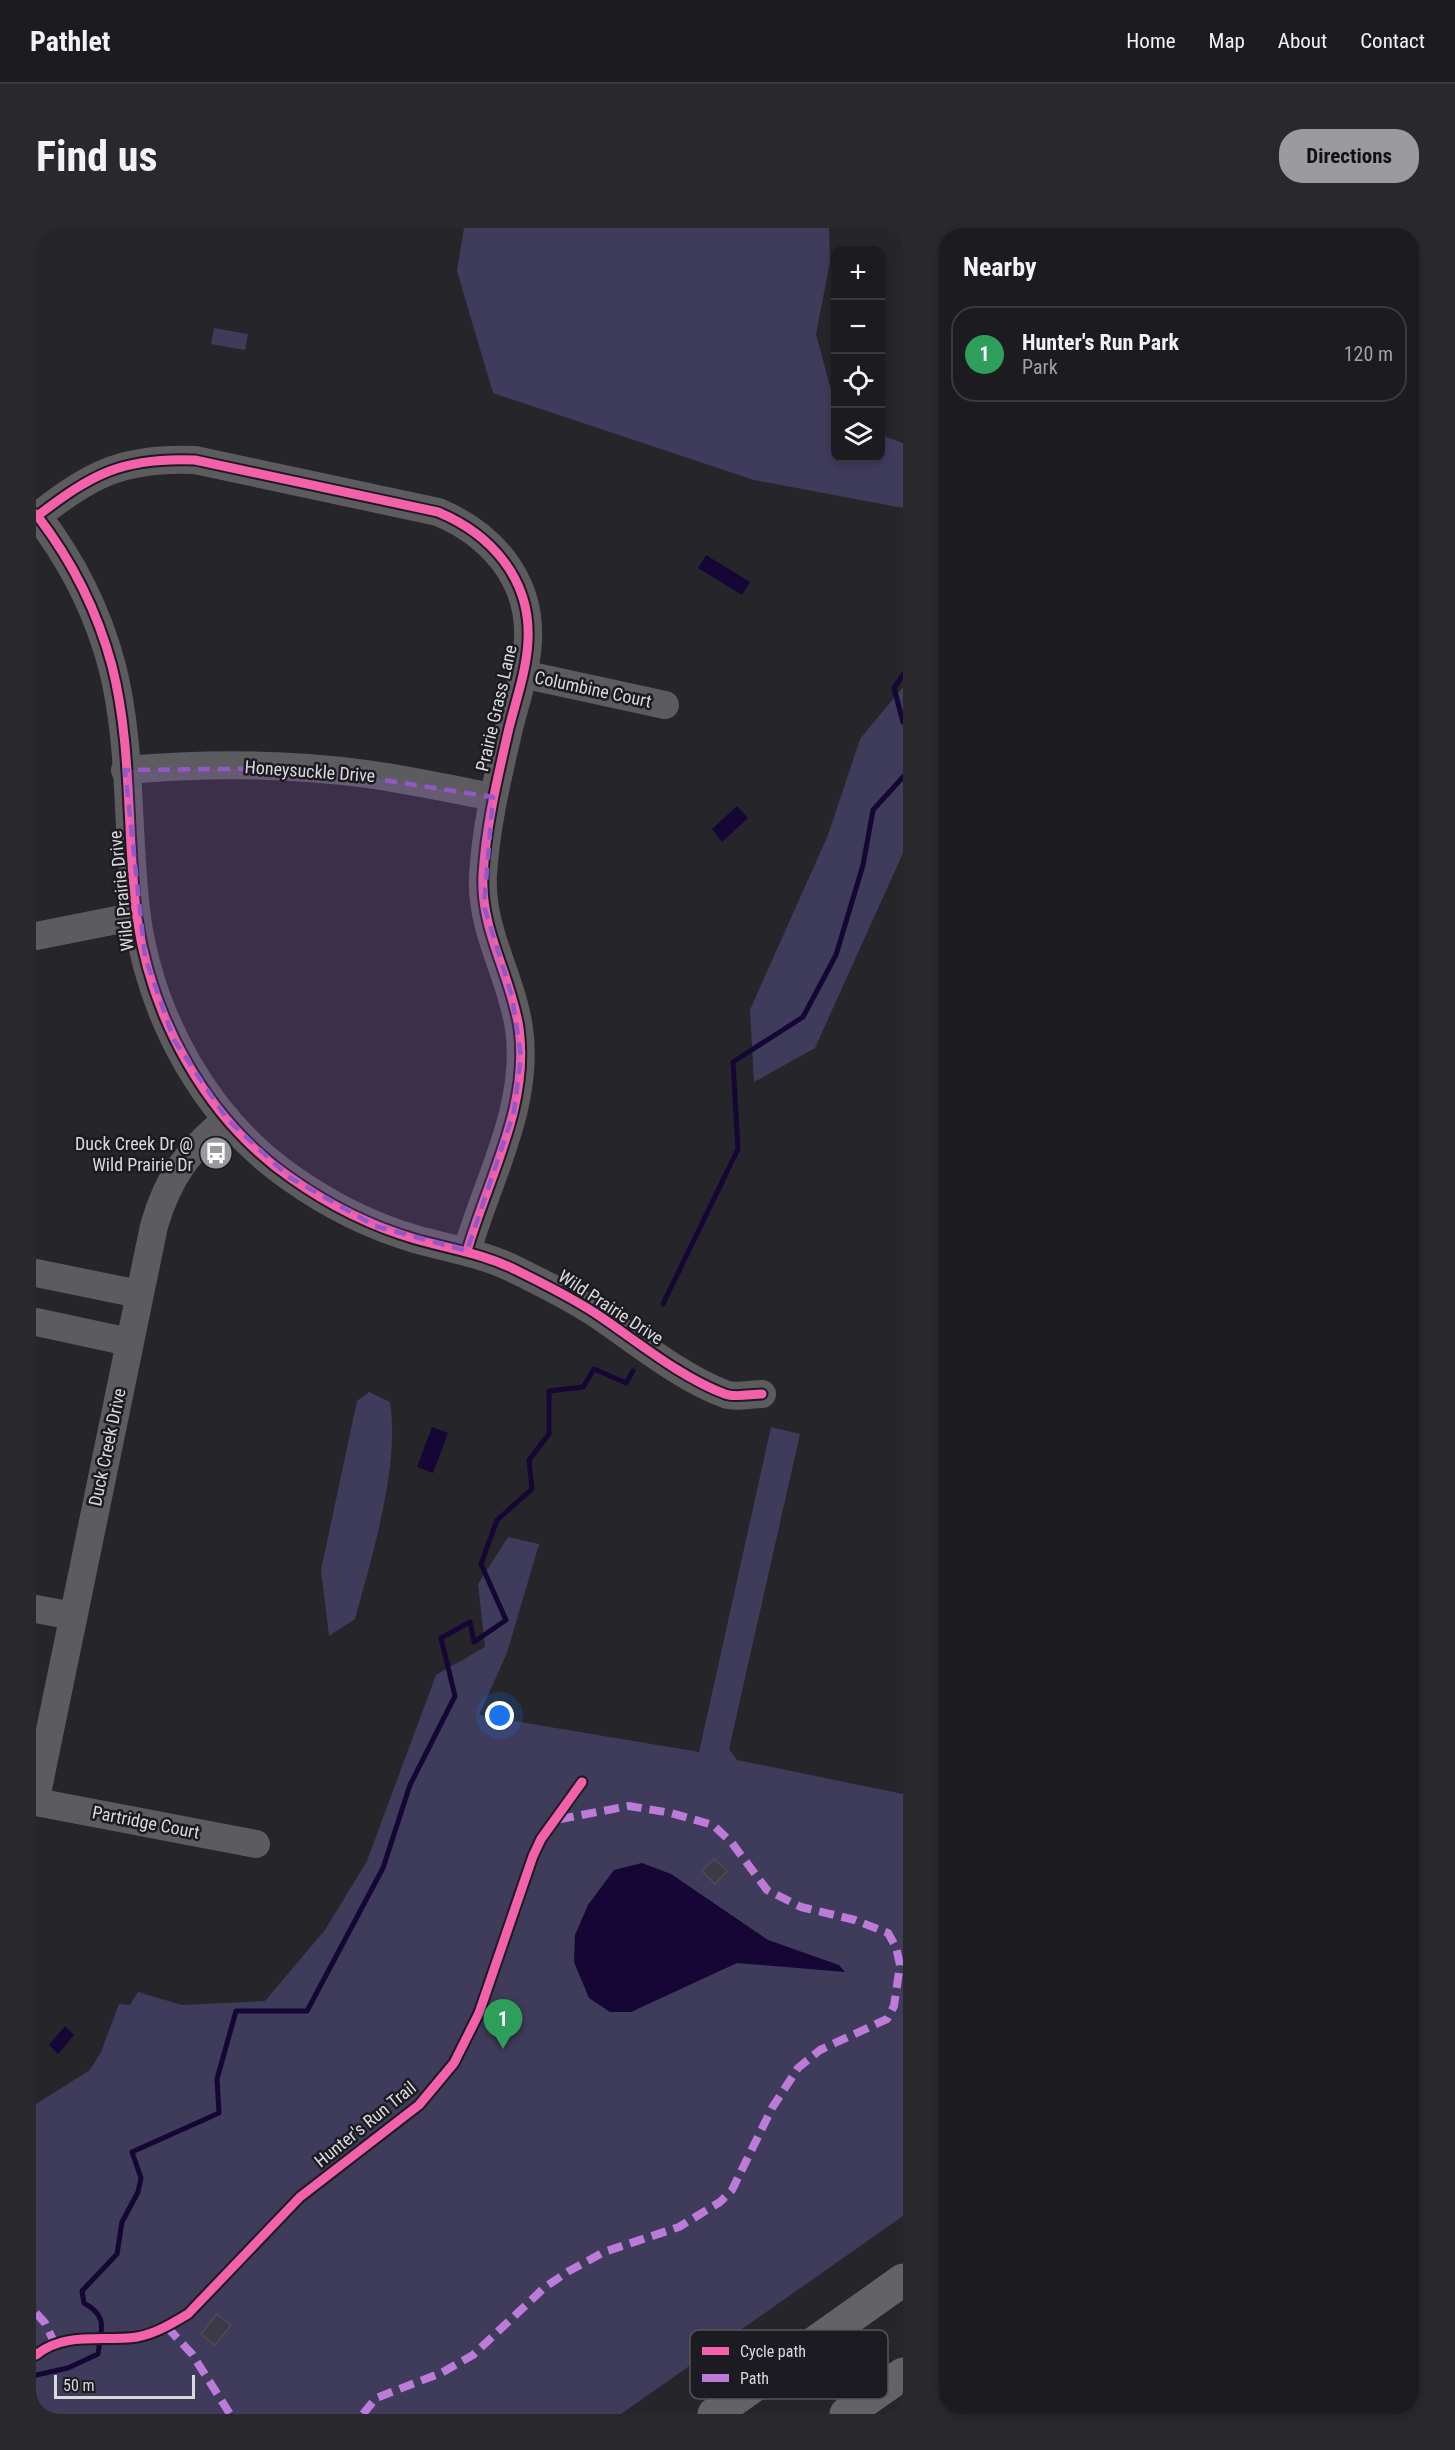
<!DOCTYPE html>
<html lang="en">
<head>
<meta charset="utf-8">
<style>
	body { margin:0; font-family:"Roboto Condensed",sans-serif; background:#29292d; color:#f1f3f6 }
	.controls { position:absolute; right:18px; top:18px; display:grid; overflow:hidden; border-radius:12px; box-shadow:0 3px 9px #0003 }
	.controls button { width:54px; height:54px; display:grid; place-items:center; padding:0; border:0; border-bottom:2px solid #3a3a3e; background:#1c1c20; color:#f1f3f6; font:30px sans-serif }
	.scale { position:absolute; left:18px; bottom:15px; width:141px; box-sizing:border-box; padding-left:6px; border:3px solid #dadade; border-top:0; font-size:16px; line-height:21px; white-space:nowrap; color:#dadade; -webkit-text-stroke:4px #1b1b21; paint-order:stroke }
	.you { position:absolute; left:464px; top:1488px; width:21px; height:21px; margin:-15px; border:4px solid #fff; border-radius:50%; background:#1a73e8; box-shadow:0 0 0 9px #1a73e833 }
	.badge { display:grid; place-items:center; width:39px; height:39px; border-radius:50%; background:#9b9b9f; color:#fff; font-size:20px; font-weight:700 }
	.pin { position:absolute; translate:-50% -50px; filter:drop-shadow(0 2px 3px #0008) }
	.pin::after { content:''; position:absolute; top:32px; width:21px; height:18px; background:inherit; clip-path:polygon(0 0,100% 0,50% 100%) }
	.list { margin:0; padding:0; list-style:none }
	h2 { display:flex; justify-content:space-between; align-items:center; height:78px; margin:0; padding:0 24px; font-size:26px }
	h2 small { font-size:20px; font-weight:400; color:#a0a1a5 }
	.list li { display:grid; grid-template-columns:39px 1fr auto; gap:18px; align-items:center; box-sizing:border-box; height:96px; margin:0 12px 12px; padding:0 12px; border:2px solid #3a3a3e; border-radius:24px }
	.list b { display:block; font-size:22px; white-space:nowrap }
	.list p { margin:0; font-size:20px; white-space:nowrap; color:#a0a1a5 }
	.list em { font-size:20px; font-style:normal; color:#a0a1a5 }
	.icon { flex:none; width:33px; height:33px; fill:none; stroke:currentColor; stroke-width:2; stroke-linecap:round; stroke-linejoin:round }
	.map { position:relative; flex:none; width:867px; height:2186px; overflow:hidden; border-radius:24px }
	header { display:flex; align-items:center; gap:36px; box-sizing:border-box; height:84px; padding:0 30px; background:#1c1c20; border-bottom:2px solid #3a3a3e }
	header strong { font-size:28px }
	nav { display:flex; gap:33px; margin-inline-start:auto; font-size:21px }
	.intro { display:flex; align-items:center; justify-content:space-between; box-sizing:border-box; height:144px; padding:0 36px }
	h1 { margin:0; font-size:42px }
	.button { padding:15px 27px; border-radius:24px; background:#9b9b9f; color:#111; font-size:21px; font-weight:700 }
	main { display:flex; gap:36px; padding:0 36px }
	aside { flex:1; background:#1c1c20; border-radius:24px; box-shadow:0 3px 9px #0003 }
	.map>svg:first-child { display:block }
</style>
</head>
<body>
<header>
<strong>Pathlet</strong>
<nav><a>Home</a><a>Map</a><a>About</a><a>Contact</a></nav>
</header>
<div class="intro"><h1>Find us</h1><a class="button">Directions</a></div>
<main>
<div class="map">
<svg width="867" height="2186" viewBox="0 0 867 2186">
	<rect width="100%" height="100%" fill="#26252a"/>
	<g fill="#3f3b5b">
		<path d="M428,0H793L794,34L780,106L799,177L800,230H844L845,207L867,215V280L718,252L457,165L421,43Z"/>
		<path d="M178,100L212,106L209,122L175,116Z"/>
		<path d="M867,459V625L779,820L718,854L714,782L792,607L824,511Z"/>
		<path d="M333,1164L354,1174C364,1238 336,1328 319,1391L293,1408L285,1342L321,1173Z"/>
		<path d="M735,1199L764,1206L693,1521L701,1532L867,1566V1988L585,2186H0V1876L54,1842L65,1824L83,1776L94,1777L102,1764L146,1777L229,1773L289,1702L331,1633L400,1447L449,1419L442,1356L472,1309L503,1316L471,1425L443,1487L663,1524Z"/>
	</g>
	<g fill="#160636">
		<path d="M670,327L714,354L706,367L662,340Z"/>
		<path d="M701,578L712,590L686,614L676,601Z"/>
		<path d="M396,1199L412,1205L397,1245L381,1239Z"/>
		<path d="M606,1635L635,1646L732,1712L803,1737L809,1744L701,1735L595,1784H574L553,1770L538,1734L539,1707L552,1677L578,1642Z"/>
		<path d="M29,1798L38,1807L22,1826L13,1817Z"/>
	</g>
	<g fill="none" stroke-linecap="round" stroke-linejoin="round">
		<g stroke="#160636" stroke-width="5">
			<path d="M867,447L858,460L867,494"/>
			<path d="M627,1076L702,921L697,834L767,789L800,727L827,637L837,582L867,549"/>
			<path d="M0,2147L32,2140L62,2126C65,2101 73,2089 48,2075L46,2063L81,2026L86,1994L102,1964L105,1950L96,1924L183,1885L181,1851L200,1783H271L347,1640L374,1557L419,1468L405,1410L434,1394L438,1414L470,1392L445,1336L461,1292L496,1261L493,1232L513,1206V1163L547,1159L558,1141L590,1155L597,1143"/>
		</g>
	</g>
	<g fill="#3c3a46" stroke="#4e4d51" stroke-width="1.5">
		<path d="M678,1631L691,1643L679,1656L666,1643Z"/>
		<path d="M181,2086L195,2097L179,2117L165,2106Z"/>
	</g>
	<g fill="none" stroke-linecap="round" stroke-linejoin="round">
		<g stroke="#5c5c5e" stroke-width="28">
			<path d="M0,286C35,331 61,382 76,438C97,520 90,607 101,690C116,791 170,891 255,950C293,977 335,998 379,1011C415,1021 449,1026 482,1043C510,1057 539,1071 565,1089C603,1115 646,1150 689,1166C699,1170 715,1166 726,1166"/>
			<path d="M0,289C56,246 86,229 159,232L402,284C455,306 495,351 492,412C491,441 480,472 473,500C462,548 450,597 447,647C444,702 475,747 483,800C494,878 452,950 431,1023"/>
			<path d="M486,446L629,477"/>
			<path d="M89,542C170,535 251,535 331,546C373,552 415,561 457,569"/>
			<path d="M0,708L101,688"/>
			<path d="M0,1045L103,1066"/>
			<path d="M0,1094L93,1114"/>
			<path d="M0,1381L37,1388"/>
			<path d="M0,1570L118,998C132,949 152,923 191,891"/>
			<path d="M0,1574L220,1616"/>
		</g>
		<g stroke="#636366" stroke-width="33">
			<path d="M678,2186L867,2052"/>
			<path d="M810,2186L867,2146"/>
		</g>
		<g stroke="#bd7bd9" stroke-width="8" stroke-dasharray="15 8" stroke-linecap="butt">
			<path d="M0,2085L9,2095L19,2116"/>
			<path d="M131,2099L156,2126L194,2186"/>
			<path d="M327,2186L340,2170L405,2145L437,2127L509,2059L533,2043L568,2024L643,1999L684,1974L696,1962L736,1880L762,1840L784,1822L851,1791L858,1778L864,1737L860,1719L852,1705L819,1692L765,1679L731,1662L696,1615L677,1597L635,1585L593,1578L519,1592"/>
		</g>
		<g stroke="#1b1b21" stroke-width="13">
			<g id="cycleway">
				<path d="M0,286C35,331 61,382 76,438C97,520 90,607 101,690C116,791 170,891 255,950C293,977 335,998 379,1011C415,1021 449,1026 482,1043C510,1057 539,1071 565,1089C603,1115 646,1150 689,1166C699,1170 715,1166 726,1166"/>
				<path d="M0,289C56,246 86,229 159,232L402,284C455,306 495,351 492,412C491,441 480,472 473,500C462,548 450,597 447,647C444,702 475,747 483,800C494,878 452,950 431,1023"/>
				<path d="M0,2127C29,2103 67,2114 101,2109C119,2106 137,2095 152,2086L264,1969L383,1877L418,1835L443,1785L497,1628L505,1611L546,1554"/>
			</g>
		</g>
		<use href="#cycleway" stroke="#f560ab" stroke-width="9"/>
	</g>
	<path fill="#9358c7" fill-opacity="0.2" stroke="#9358c7" stroke-width="4.5" stroke-dasharray="12 8" stroke-linejoin="round" d="M270,540L457,569L448,678L476,768L485,828L478,884L431,1023L339,998L253,949L191,891L138,812L109,729L89,542Z"/>
	<defs>
		<g id="bus-disc" transform="scale(1.725)"><circle r="9.5" fill="#9b9b9f" stroke="#1b1b21"/><path d="M-5-6H5V4H4V6H2V4H-2V6H-4V4H-5ZM-3.5-4V0h7V-4ZM-3.5 1.2v1.5H-2V1.2ZM2 1.2v1.5H3.5V1.2Z" fill="#fff"/></g>
	</defs>
	<g fill-rule="evenodd">
		<use href="#bus-disc" x="180" y="925"/>
	</g>
	<g text-anchor="middle" dominant-baseline="central" stroke-width="5" stroke-linejoin="round" paint-order="stroke">
		<g font-size="18" fill="#dadade" stroke="#1b1b21">
			<text transform="translate(557 461) rotate(12)">Columbine Court</text>
			<text transform="translate(460 480) rotate(-77)">Prairie Grass Lane</text>
			<text transform="translate(274 543) rotate(4)">Honeysuckle Drive</text>
			<text transform="translate(85 663) rotate(-96)">Wild Prairie Drive</text>
			<text transform="translate(575 1079) rotate(33)">Wild Prairie Drive</text>
			<text transform="translate(71 1219) rotate(-78)">Duck Creek Drive</text>
			<text transform="translate(110 1594) rotate(11)">Partridge Court</text>
			<text transform="translate(329 1896) rotate(-39)">Hunter's Run Trail</text>
		</g>
		<g font-size="18" fill="#dadade" stroke="#1b1b21" text-anchor="end">
			<text x="157" y="915">Duck Creek Dr @<tspan x="157" dy="21">Wild Prairie Dr</tspan></text>
		</g>
	</g>
	<rect x="654" y="2102" width="198" height="69" rx="9" fill="#1b1b21" stroke="#54545a" stroke-width="1.5"/>
	<rect x="666" y="2119" width="27" height="8" fill="#f560ab"/>
	<rect x="666" y="2146" width="27" height="8" fill="#bd7bd9"/>
	<g font-size="16" fill="#dadade">
		<text x="704" y="2129">Cycle path</text>
		<text x="704" y="2156">Path</text>
	</g>
</svg>
<div class="controls">
<button>+</button>
<button>−</button>
<button><svg class="icon" aria-label="locate" viewBox="0 0 24 24"><circle cx="12" cy="12" r="6"/><path d="M12 2v4M12 18v4M2 12h4M18 12h4"/></svg></button>
<button><svg class="icon" aria-label="layers" viewBox="0 0 24 24"><path d="M12 4l9 5-9 5-9-5zM3 14l9 5 9-5"/></svg></button>
</div>
<div class="scale">50 m</div>
<div class="you"></div>
<div class="pin badge" style="left:467px;top:1821px;background:#2e9e5b">1</div>
</div>
<aside>
<h2>Nearby<small></small></h2>
<ul class="list">
<li><span class="badge" style="background:#2e9e5b">1</span><div><b>Hunter's Run Park</b><p>Park</p></div><em>120 m</em></li>
</ul>
</aside>
</main>
</body>
</html>
